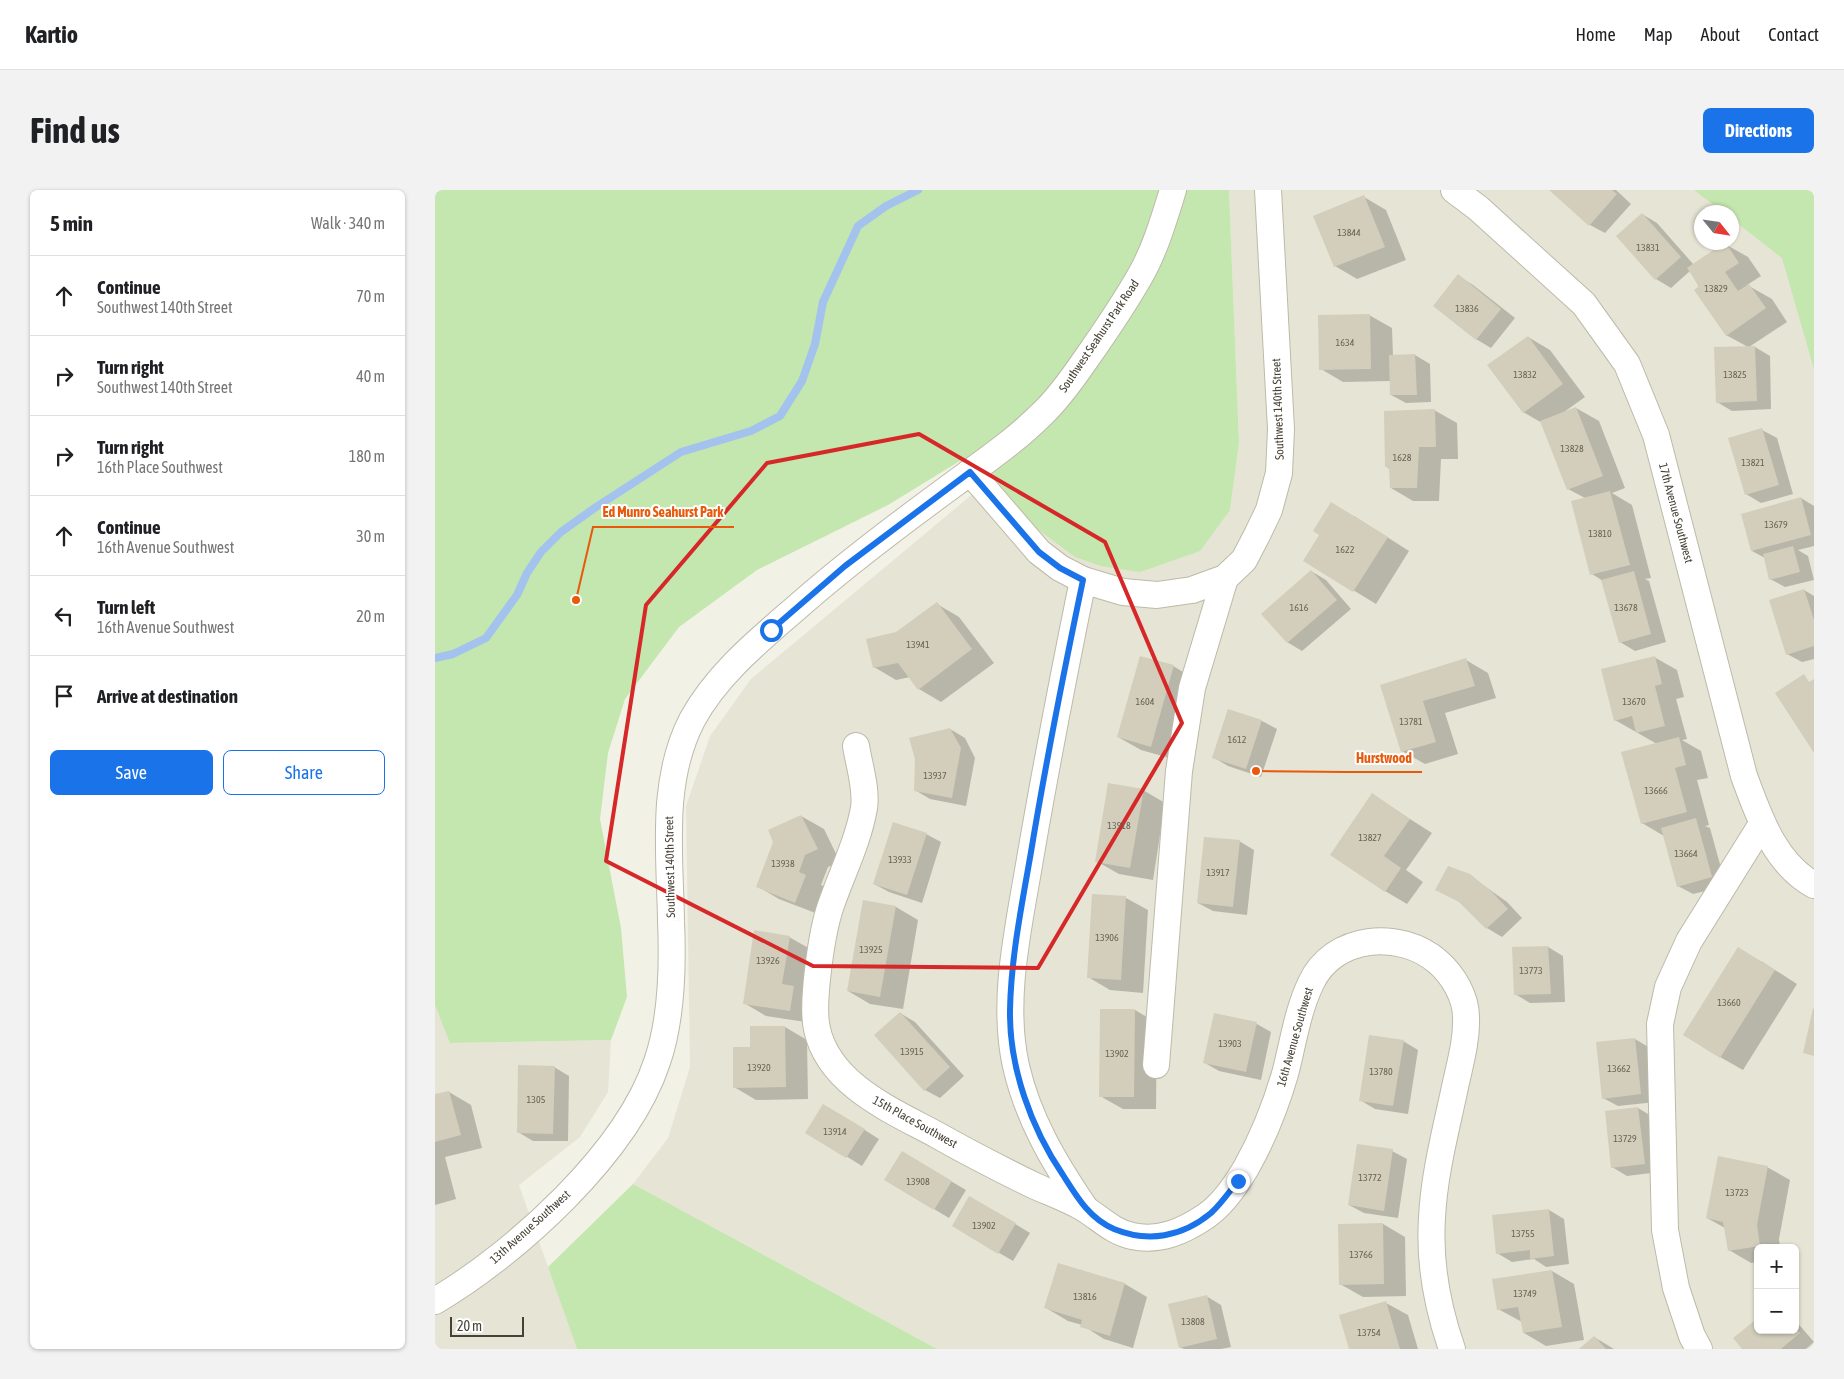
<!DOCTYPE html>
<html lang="en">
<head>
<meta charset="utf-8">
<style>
	body { margin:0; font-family:"Asap Condensed",sans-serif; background:#f2f2f2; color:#202124 }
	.controls { position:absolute; right:15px; bottom:15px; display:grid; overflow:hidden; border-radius:8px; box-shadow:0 1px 4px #0004 }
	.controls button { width:45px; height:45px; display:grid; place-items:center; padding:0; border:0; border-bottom:1px solid #e0e0e0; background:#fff; color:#202124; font:25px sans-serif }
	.compass { position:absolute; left:1259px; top:15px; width:45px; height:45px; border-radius:50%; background:#fff; box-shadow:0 1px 4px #0004; rotate:120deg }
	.scale { position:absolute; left:15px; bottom:12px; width:74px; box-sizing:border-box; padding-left:5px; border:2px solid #454135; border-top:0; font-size:14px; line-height:18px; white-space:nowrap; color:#454135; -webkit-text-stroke:4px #fff; paint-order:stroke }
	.stop { position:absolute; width:15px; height:15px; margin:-11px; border:4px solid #1a73e8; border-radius:50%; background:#fff }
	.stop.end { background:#1a73e8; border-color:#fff; box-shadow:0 1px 5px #0008 }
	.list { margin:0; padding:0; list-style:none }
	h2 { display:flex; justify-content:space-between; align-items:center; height:65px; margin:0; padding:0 20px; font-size:21px }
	h2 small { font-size:16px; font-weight:400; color:#757577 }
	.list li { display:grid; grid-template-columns:32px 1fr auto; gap:15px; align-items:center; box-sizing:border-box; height:80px; padding:0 20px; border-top:1px solid #e0e0e0 }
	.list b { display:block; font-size:19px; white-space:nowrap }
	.list p { margin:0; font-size:16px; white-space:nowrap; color:#757577 }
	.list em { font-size:16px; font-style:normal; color:#757577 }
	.actions { display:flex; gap:10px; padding:15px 20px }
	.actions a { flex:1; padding:11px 0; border:1px solid #1a73e8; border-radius:8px; text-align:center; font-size:18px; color:#1a73e8 }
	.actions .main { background:#1a73e8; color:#fff }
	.icon { flex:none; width:28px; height:28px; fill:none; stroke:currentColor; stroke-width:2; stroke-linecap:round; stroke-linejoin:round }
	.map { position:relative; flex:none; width:1379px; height:1159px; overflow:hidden; border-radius:8px }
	header { display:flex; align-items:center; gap:30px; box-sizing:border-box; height:70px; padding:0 25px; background:#fff; border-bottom:1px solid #e0e0e0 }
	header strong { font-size:24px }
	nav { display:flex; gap:28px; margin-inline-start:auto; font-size:18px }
	.intro { display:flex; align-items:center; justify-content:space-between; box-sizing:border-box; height:120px; padding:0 30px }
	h1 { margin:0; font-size:35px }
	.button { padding:12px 22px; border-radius:8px; background:#1a73e8; color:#fff; font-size:18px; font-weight:700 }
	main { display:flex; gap:30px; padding:0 30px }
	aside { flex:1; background:#fff; border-radius:8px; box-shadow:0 1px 4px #0004 }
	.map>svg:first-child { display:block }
</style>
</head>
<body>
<header>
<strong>Kartio</strong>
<nav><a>Home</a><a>Map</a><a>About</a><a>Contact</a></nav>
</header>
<div class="intro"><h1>Find us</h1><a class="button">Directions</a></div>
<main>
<aside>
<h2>5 min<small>Walk · 340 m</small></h2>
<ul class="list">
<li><svg class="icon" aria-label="ahead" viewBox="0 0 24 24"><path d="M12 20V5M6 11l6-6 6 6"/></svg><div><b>Continue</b><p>Southwest 140th Street</p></div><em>70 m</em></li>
<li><svg class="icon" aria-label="right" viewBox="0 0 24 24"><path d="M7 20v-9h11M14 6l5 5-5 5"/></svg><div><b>Turn right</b><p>Southwest 140th Street</p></div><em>40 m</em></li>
<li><svg class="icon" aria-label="right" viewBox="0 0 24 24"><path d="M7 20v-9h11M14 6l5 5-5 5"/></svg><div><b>Turn right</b><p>16th Place Southwest</p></div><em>180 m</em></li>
<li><svg class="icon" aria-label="ahead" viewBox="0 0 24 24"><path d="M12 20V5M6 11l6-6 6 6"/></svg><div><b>Continue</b><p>16th Avenue Southwest</p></div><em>30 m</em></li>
<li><svg class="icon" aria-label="left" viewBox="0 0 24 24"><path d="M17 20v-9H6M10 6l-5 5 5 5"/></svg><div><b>Turn left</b><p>16th Avenue Southwest</p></div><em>20 m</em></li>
<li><svg class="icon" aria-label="arrive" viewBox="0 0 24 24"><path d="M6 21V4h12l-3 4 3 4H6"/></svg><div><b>Arrive at destination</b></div></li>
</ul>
<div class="actions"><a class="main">Save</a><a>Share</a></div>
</aside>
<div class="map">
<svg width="1379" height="1159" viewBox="0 0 1379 1159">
	<rect width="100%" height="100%" fill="#f2f1e6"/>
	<g fill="#e6e4d4" fill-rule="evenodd">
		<path d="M794,0H1379V1159H502L198,994L233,948L255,877L251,616L275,546L316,489L552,292L795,320L804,253ZM1266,22H1296V52H1266ZM1323,1058H1360V1140H1323Z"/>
		<path d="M0,815L16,853L176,850L173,902L145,947L84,995L142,1159H0Z"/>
	</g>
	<g fill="#c4e6af">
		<path d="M0,0H794L804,253L795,320L765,361L705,382L666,376L640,367L601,338L528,269L453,315L322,380L244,437L190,509L173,563L165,629L186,738L192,807L176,850L15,853L0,815Z"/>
		<path d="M1259,0H1379V179L1347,68L1297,29L1296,22H1288Z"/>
		<path d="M198,994L502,1159H142L113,1077Z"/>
	</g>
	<g fill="#0003">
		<path d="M1116,0H1181L1196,14L1170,43L1155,35Z"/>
		<path d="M929,7L951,20L971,70L922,89L900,76Z"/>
		<path d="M1207,24L1222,33L1259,75L1290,54L1313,67L1326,86L1312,95L1337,109L1352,132L1314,157H1320L1335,166L1336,219L1297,221L1282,212L1313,157L1291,145L1255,81L1236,98L1221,89L1182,46Z"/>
		<path d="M1023,86L1038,95L1080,128L1056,158L1041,149Z"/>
		<path d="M934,125L957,138L958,166L980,165L995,174L996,212L971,213L956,205V191L908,192L886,179Z"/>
		<path d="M1093,147L1115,160L1150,207L1129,222L1141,218L1164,231L1190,298L1177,303L1197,315L1216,388L1210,389L1214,391L1231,452L1200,461L1185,452L1168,391L1157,384L1150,308L1133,299L1107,233L1088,222Z"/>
		<path d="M999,220L1022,233L1023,269H1006L1004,311H978L956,298L955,279L952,277Z"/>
		<path d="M1327,240L1342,248L1358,304L1326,313L1311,304Z"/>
		<path d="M1366,308L1379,316V356L1363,360L1373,366L1379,390L1350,397L1335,389L1330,368L1317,361Z"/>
		<path d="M919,326L974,361L941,414L869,370L886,344Z"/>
		<path d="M876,381L891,390L916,419L867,461L852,452Z"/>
		<path d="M1369,400L1379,406V469L1367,472L1352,464Z"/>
		<path d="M502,414L524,427L559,473L506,512L484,499L475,487L461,490L439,477L462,443Z"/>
		<path d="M1219,467L1242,480L1249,507L1241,509L1252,549L1247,550L1266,561L1273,588L1262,590L1274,635L1270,636L1275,638L1291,696L1258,704L1243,696L1229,646L1207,633L1222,554L1180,530Z"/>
		<path d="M1031,470L1053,483L1061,508L1010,523L1023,564L990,574L967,561L947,496Z"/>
		<path d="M738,476L760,489L738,569L706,560L683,547Z"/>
		<path d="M793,520L827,531L842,539L826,587L793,576L778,567Z"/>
		<path d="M515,539L530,548L540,568L531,616L495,609L480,600Z"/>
		<path d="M708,600L730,613L718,690L684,684L661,671Z"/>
		<path d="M937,605L997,643L971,680L988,692L972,714L950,701Z"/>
		<path d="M366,626L389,639L405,672L393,677L386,695L393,699L383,724L344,709L322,696Z"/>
		<path d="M491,644L506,652L487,713L454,702L439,694Z"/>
		<path d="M804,651L819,660L812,725L778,721L763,713Z"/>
		<path d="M1034,685L1072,712L1087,728L1067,747L1052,738L1027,713Z"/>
		<path d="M658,705L691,708L713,720L708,803L675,800L653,787Z"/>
		<path d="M429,711L461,717L483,730L468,819L435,814L413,801Z"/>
		<path d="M354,747L377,760V833L331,826L309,813Z"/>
		<path d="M1113,757L1128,766L1130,812L1095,813L1080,804Z"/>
		<path d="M1326,771L1362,794L1308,880L1285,867Z"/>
		<path d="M700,820L722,833L721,919H688L665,906Z"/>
		<path d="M465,823L480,832L529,886L505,908L490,900Z"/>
		<path d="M822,834L836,842L826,890L784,881L770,873Z"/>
		<path d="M350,837L372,850L373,909L321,910L299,897L316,858V838Z"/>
		<path d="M1200,849L1215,858L1221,912L1183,916L1168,908Z"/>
		<path d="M968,851L983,860L973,924L940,919L925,910Z"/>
		<path d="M119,877L134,886L133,951H98L83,942Z"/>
		<path d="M14,902L36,915L47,958L10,967L21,1009L0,1015V906Z"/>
		<path d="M1203,918L1218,927L1224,982L1192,986L1177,977L1171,922Z"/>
		<path d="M404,924L444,949L427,976L372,942Z"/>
		<path d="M957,961L972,969L963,1028L929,1023L914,1015Z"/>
		<path d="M468,963L531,1000L514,1028L451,990Z"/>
		<path d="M1332,977L1355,990L1344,1049L1345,1058H1323V1072L1316,1073L1294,1060L1290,1038L1272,1028Z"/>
		<path d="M535,1007L595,1043L578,1071L518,1036Z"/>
		<path d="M1114,1020L1129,1029L1134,1074L1111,1077L1099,1069L1077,1072L1062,1063Z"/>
		<path d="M948,1034L970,1047L971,1106L928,1107L905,1094Z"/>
		<path d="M623,1074L690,1094L712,1107L698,1158L669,1149L647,1135L633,1131L611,1118Z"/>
		<path d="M1117,1081L1139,1094L1149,1150L1111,1156L1089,1143L1087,1132L1063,1119Z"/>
		<path d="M771,1106L786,1115L796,1157L786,1159H749L745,1157Z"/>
		<path d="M951,1113L973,1125L983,1159H915Z"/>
		<path d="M1360,1130L1379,1152L1371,1159H1309L1323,1140H1360Z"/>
		<path d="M1159,1147L1179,1159H1146Z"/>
	</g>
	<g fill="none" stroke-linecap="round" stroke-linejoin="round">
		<path stroke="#a3c2ee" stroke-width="8" d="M0,468L18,464L51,448L82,405L92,383L106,362L126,342L161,317L246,262L316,241L345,226L367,191L380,154L388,112L423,36L451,16L483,0"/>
	</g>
	<g fill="#d3cebb">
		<path d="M1114,0H1177L1182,4L1154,36Z"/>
		<path d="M929,5L950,57L899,77L878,26Z"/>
		<path d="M1207,23L1246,67L1220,90L1181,46Z"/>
		<path d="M1290,52L1304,73L1290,82L1303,101L1314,94L1331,118L1291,146L1259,100L1264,96L1252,78Z"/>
		<path d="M1023,84L1066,119L1041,150L998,116Z"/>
		<path d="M935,124L936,179L884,180L883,125Z"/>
		<path d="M1093,146L1128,194L1088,223L1052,175Z"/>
		<path d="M1320,156L1322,211L1281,213L1279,157Z"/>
		<path d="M980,164L982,205H955L954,165Z"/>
		<path d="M1141,217L1168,286L1132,300L1105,231Z"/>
		<path d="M1000,219L1001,257H984L982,298H955L954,277H950L949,221Z"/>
		<path d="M1327,238L1344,295L1310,305L1293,248Z"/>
		<path d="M1175,301L1195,375L1155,385L1136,311Z"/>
		<path d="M1366,307L1376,345L1316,361L1306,324Z"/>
		<path d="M896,312L953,347L918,402L868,371L884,345L878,341Z"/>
		<path d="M1358,356L1365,382L1334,390L1328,364Z"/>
		<path d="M876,380L902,410L852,453L826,424Z"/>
		<path d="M1199,381L1216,444L1184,453L1166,390Z"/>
		<path d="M1369,399L1379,430V456L1351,465L1334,410Z"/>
		<path d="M502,412L537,459L483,500L463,473L438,478L431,449L461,442Z"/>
		<path d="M705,466L739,475L716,557L682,547Z"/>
		<path d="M1220,466L1227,494L1220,496L1230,536L1201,543L1197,526L1179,531L1166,479Z"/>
		<path d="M1031,468L1040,496L988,511L1001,552L966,562L945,495Z"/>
		<path d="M1369,484L1374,492L1379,489V563L1340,503Z"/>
		<path d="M793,519L827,530L811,579L777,568Z"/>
		<path d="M515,538L526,558L517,608L479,601L480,569L474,548Z"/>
		<path d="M1244,547L1251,575L1240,578L1252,622L1206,634L1186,562Z"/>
		<path d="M673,593L709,599L695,678L660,672Z"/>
		<path d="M937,603L975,629L949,666L966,678L950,702L895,665Z"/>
		<path d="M366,625L383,659L370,665L364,682L371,685L360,713L321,697L338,652L333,640Z"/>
		<path d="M1261,628L1277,687L1242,697L1226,638Z"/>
		<path d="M458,632L492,643L472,705L438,694Z"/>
		<path d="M769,647L805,650L798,717L762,713Z"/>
		<path d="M1013,676L1035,684L1057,702L1073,719L1051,739L1024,712L1000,700Z"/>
		<path d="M657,704L691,706L686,790L652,788Z"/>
		<path d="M428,710L461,716L445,807L412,801Z"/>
		<path d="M319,740L355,746L347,794L359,796L355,821L308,814Z"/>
		<path d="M1113,756L1116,804L1079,805L1077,757Z"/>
		<path d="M1303,757L1340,780L1285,868L1248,845Z"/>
		<path d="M1378,818L1379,819V866L1368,863Z"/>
		<path d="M665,819H700L699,907H664Z"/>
		<path d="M465,822L515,877L489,901L439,845Z"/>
		<path d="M779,823L822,832L811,882L768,873Z"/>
		<path d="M315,836H350L351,897L298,898V857H315Z"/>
		<path d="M934,845L969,850L958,916L924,911Z"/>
		<path d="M1200,848L1206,904L1167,909L1161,852Z"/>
		<path d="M83,875L120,876L118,944L82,943Z"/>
		<path d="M14,901L26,945L0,952V904Z"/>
		<path d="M388,914L430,939L411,968L370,943Z"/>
		<path d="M1203,917L1210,974L1176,978L1170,921Z"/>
		<path d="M922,954L958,959L949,1021L913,1015Z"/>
		<path d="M467,961L517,991L499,1020L449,990Z"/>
		<path d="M1283,966L1333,976L1322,1035L1325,1056L1293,1061L1288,1032L1271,1028Z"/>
		<path d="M534,1006L581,1033L563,1064L517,1036Z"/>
		<path d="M1114,1019L1119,1066L1095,1069V1060L1061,1064L1057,1025Z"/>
		<path d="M948,1033L949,1094L904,1095L903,1034Z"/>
		<path d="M623,1073L690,1093L675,1146L645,1137L647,1130L609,1118Z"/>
		<path d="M1117,1080L1127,1137L1088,1143L1083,1117L1062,1120L1057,1089Z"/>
		<path d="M772,1105L782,1149L744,1158L733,1114Z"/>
		<path d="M951,1111L965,1159H914L904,1125Z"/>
		<path d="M1323,1128V1140H1360V1137L1365,1143L1346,1159H1307L1298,1148Z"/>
		<path d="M1159,1146L1171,1159H1144Z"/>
	</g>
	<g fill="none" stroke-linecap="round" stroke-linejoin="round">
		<g stroke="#bdbaa9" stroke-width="28">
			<g id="minor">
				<path d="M1019,0L1043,18L1149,114L1192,174L1221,245L1309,586C1324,626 1339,673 1379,695"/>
				<path d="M535,282L604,362L625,378L648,390L688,402L722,405L757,400L790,388L809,370L822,345L834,320L844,283L846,239L833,0"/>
				<path d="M648,390C629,483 611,576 595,669C584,736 566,809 581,876C593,929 620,974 650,1018"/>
				<path d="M421,556C424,575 432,599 429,618C423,652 407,683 396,715C387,740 376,814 382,839C394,895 458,921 502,945C534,963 567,980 600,996C616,1003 635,1010 650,1019C666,1029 678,1042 697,1046C725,1052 749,1041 771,1026C787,1015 801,995 811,978C828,948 840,918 850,884C858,854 862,822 876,793C898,745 965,739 1003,772C1018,785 1031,807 1031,827C1032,850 1025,874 1020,897C1011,940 999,984 997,1028C994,1074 1002,1116 1017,1159"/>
				<path d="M721,875L744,581L757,498L790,388"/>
				<path d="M0,1111C81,1063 192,963 222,872C237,829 238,776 236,731C235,664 225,592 257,530C283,482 328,447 368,412C416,370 467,332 519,294C549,272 580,251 607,224C624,208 638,188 651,169C670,142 689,114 705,86C720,60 729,29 738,0"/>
				<path d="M1264,1159L1257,1146L1241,1098L1230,1040L1225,834L1233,797L1254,751L1327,634"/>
			</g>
		</g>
		<use href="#minor" stroke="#fff" stroke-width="26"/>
	</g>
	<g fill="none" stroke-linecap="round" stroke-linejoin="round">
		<path stroke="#1a73e8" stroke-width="6" d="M336,440L410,376L535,282L604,362L625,378L648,390C629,481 611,571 596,662C587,714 576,767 575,820C574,877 596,938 628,985C642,1007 654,1028 679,1039C713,1053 747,1047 776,1023C786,1014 794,1002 803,991"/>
	</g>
	<path fill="none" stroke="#d62828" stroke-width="4" stroke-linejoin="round" d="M484,244L670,352L747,533L603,778L378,776L171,671L211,415L332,273Z"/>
	<g text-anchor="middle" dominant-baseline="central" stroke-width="4" stroke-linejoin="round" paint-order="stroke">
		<g font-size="10" fill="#686456">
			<text x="914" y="42">13844</text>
			<text x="1213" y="57">13831</text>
			<text x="1281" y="98">13829</text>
			<text x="1032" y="118">13836</text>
			<text x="910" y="152">1634</text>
			<text x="1090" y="184">13832</text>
			<text x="1300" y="184">13825</text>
			<text x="1137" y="258">13828</text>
			<text x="967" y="267">1628</text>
			<text x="1318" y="272">13821</text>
			<text x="1341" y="334">13679</text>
			<text x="1165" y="343">13810</text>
			<text x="910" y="359">1622</text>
			<text x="864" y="417">1616</text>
			<text x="1191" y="417">13678</text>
			<text x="483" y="454">13941</text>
			<text x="710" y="511">1604</text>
			<text x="1199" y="511">13670</text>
			<text x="976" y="531">13781</text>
			<text x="802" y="549">1612</text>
			<text x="500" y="585">13937</text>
			<text x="1221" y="600">13666</text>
			<text x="684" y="635">13918</text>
			<text x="935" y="647">13827</text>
			<text x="1251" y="663">13664</text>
			<text x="465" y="669">13933</text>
			<text x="348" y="673">13938</text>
			<text x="783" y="682">13917</text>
			<text x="672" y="747">13906</text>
			<text x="436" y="759">13925</text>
			<text x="333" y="770">13926</text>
			<text x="1096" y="780">13773</text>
			<text x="1294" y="812">13660</text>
			<text x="795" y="853">13903</text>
			<text x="477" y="861">13915</text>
			<text x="682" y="863">13902</text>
			<text x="324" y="877">13920</text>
			<text x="1184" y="878">13662</text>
			<text x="946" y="881">13780</text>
			<text x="101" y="909">1305</text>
			<text x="400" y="941">13914</text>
			<text x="1190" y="948">13729</text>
			<text x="935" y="987">13772</text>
			<text x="483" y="991">13908</text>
			<text x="1302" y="1002">13723</text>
			<text x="549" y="1035">13902</text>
			<text x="1088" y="1043">13755</text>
			<text x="926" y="1064">13766</text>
			<text x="1090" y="1103">13749</text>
			<text x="650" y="1106">13816</text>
			<text x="758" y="1131">13808</text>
			<text x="934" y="1142">13754</text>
		</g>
		<g font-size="12" fill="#454135" stroke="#fff">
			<text transform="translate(664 146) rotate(-56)">Southwest Seahurst Park Road</text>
			<text transform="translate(843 219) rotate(-92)">Southwest 140th Street</text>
			<text transform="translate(1241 323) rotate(75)">17th Avenue Southwest</text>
			<text transform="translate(235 677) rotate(-91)">Southwest 140th Street</text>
			<text transform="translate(860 847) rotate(-74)">16th Avenue Southwest</text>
			<text transform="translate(480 932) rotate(29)">15th Place Southwest</text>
			<text transform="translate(95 1037) rotate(-42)">13th Avenue Southwest</text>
		</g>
	</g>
	<path fill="none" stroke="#e8590c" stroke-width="2" d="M141 410L158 337H299M821 581L911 582H987"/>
	<g fill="#e8590c" stroke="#fff" stroke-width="2">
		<circle cx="141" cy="410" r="5"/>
		<circle cx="821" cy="581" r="5"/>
	</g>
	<g font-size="14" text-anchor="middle" font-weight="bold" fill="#e8590c" stroke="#fff" stroke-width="4" stroke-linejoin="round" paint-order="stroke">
		<text x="228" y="327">Ed Munro Seahurst Park</text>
		<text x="949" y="573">Hurstwood</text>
	</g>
</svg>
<div class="controls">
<button>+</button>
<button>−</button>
</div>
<svg class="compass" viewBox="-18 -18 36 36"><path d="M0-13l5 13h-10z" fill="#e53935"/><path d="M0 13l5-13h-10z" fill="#757577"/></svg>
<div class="scale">20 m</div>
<div class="stop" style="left:336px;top:440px"></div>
<div class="stop end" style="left:803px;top:991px"></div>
</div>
</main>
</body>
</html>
